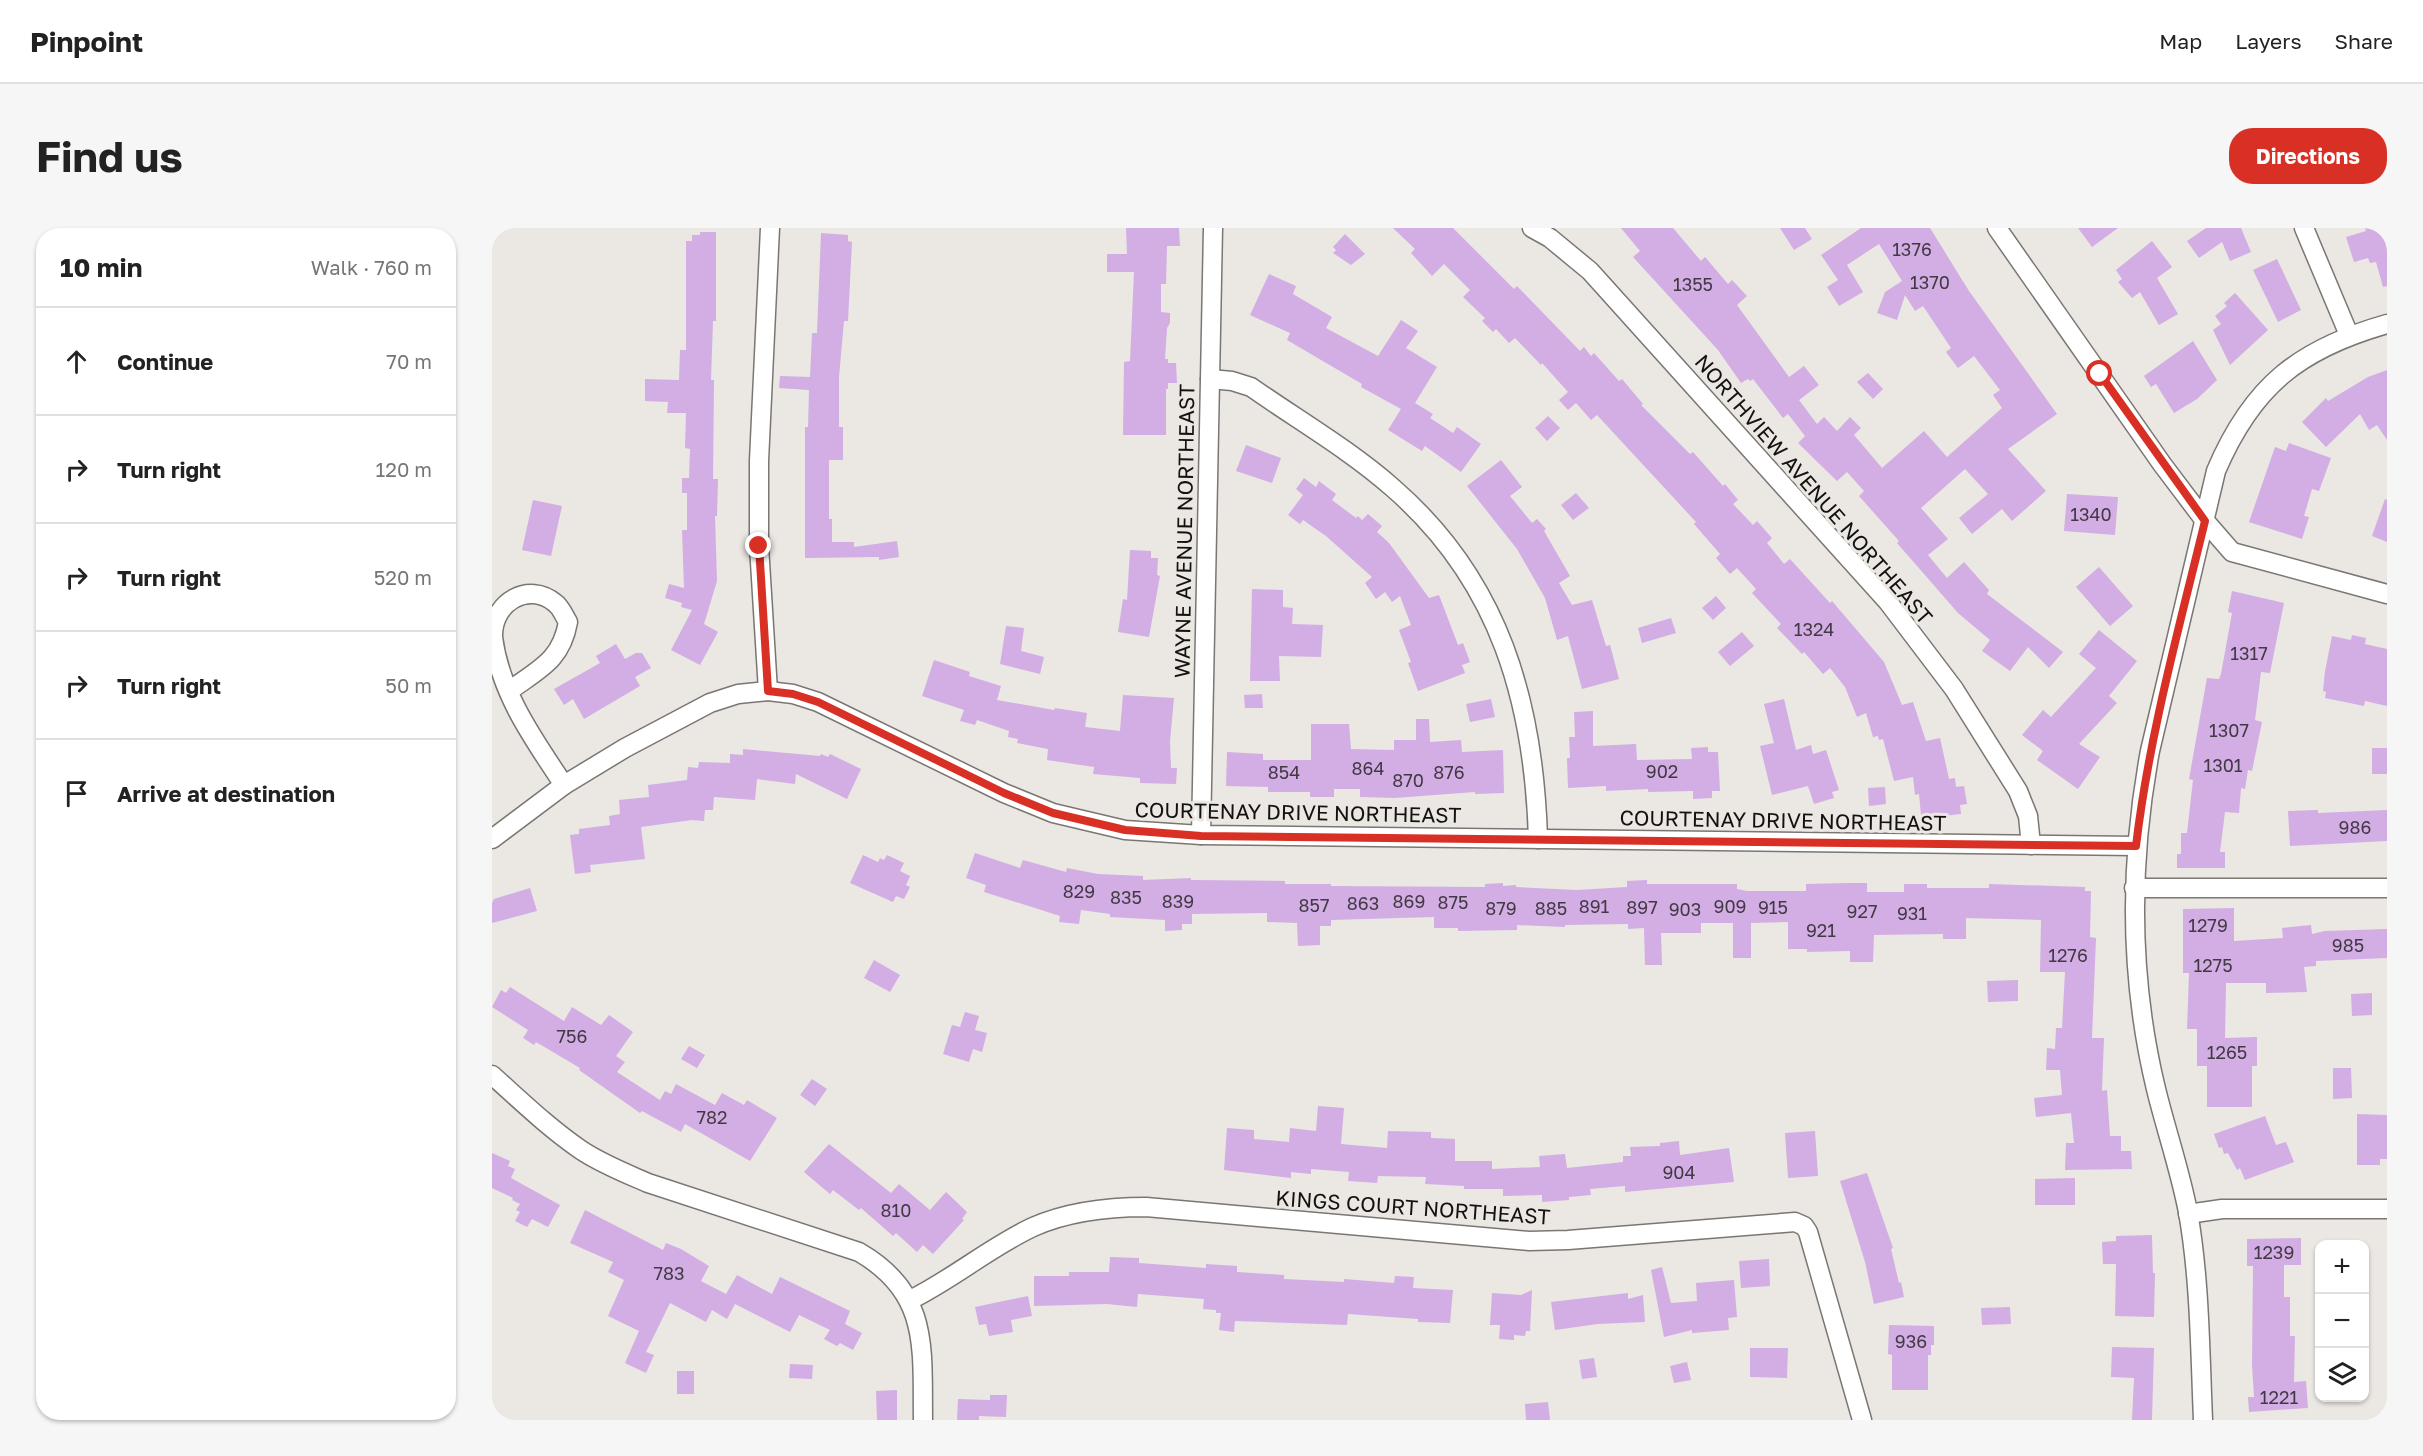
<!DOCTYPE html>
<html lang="en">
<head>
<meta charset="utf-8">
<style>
	body { margin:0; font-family:"Golos Text",sans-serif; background:#f6f6f6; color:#222 }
	.controls { position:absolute; right:18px; bottom:18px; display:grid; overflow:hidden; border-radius:12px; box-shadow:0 2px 4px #0004 }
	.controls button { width:54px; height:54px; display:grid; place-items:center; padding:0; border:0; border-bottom:2px solid #e0e0e0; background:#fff; color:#222; font:30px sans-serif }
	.stop { position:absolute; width:18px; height:18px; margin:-14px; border:4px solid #d93025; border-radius:50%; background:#fff }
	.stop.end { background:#d93025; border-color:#fff; box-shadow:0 2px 6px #0008 }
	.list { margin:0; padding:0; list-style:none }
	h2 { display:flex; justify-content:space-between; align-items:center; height:78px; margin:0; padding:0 24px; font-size:26px }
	h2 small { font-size:20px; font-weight:400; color:#767676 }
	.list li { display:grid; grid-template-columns:39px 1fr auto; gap:18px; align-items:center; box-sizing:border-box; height:108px; padding:0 24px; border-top:2px solid #e0e0e0 }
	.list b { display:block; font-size:22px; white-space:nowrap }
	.list em { font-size:20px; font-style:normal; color:#767676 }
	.icon { flex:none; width:33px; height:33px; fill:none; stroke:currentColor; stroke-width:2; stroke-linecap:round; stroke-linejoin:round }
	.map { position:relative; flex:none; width:1895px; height:1192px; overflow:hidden; border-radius:24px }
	header { display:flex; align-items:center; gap:36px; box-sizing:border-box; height:84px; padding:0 30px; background:#fff; border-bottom:2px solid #e0e0e0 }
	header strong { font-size:28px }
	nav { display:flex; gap:33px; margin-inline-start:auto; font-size:21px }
	.intro { display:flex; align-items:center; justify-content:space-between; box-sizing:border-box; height:144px; padding:0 36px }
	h1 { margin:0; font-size:42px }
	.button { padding:15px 27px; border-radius:24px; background:#d93025; color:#fff; font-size:21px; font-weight:700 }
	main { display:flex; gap:36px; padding:0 36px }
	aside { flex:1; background:#fff; border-radius:24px; box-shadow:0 2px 4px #0004 }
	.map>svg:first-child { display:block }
</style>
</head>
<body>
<header>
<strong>Pinpoint</strong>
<nav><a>Map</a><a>Layers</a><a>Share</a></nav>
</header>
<div class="intro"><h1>Find us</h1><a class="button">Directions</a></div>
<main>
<aside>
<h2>10 min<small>Walk · 760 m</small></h2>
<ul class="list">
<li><svg class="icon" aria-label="ahead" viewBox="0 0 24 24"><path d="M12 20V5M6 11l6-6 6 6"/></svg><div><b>Continue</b></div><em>70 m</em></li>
<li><svg class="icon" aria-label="right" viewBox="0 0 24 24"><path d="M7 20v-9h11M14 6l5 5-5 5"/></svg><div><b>Turn right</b></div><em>120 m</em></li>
<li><svg class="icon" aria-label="right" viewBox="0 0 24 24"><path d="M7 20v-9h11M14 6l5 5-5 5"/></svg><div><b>Turn right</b></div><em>520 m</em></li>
<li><svg class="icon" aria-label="right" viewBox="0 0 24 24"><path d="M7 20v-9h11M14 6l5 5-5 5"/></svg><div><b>Turn right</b></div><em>50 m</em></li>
<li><svg class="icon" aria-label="arrive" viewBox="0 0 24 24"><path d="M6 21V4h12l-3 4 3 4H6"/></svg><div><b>Arrive at destination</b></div></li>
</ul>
</aside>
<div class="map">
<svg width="1895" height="1192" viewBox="0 0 1895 1192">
	<rect width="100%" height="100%" fill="#ebe7e2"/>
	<g fill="#d2aee4">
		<path d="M634,0H687L688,18H675L674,56H669V84L678,85V95L675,100L673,131H676V135H684L685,155H676V161H674V207H631L632,134L638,133L642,44H615V26H635Z"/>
		<path d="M901,0H961L1022,61L1025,58L1088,123L1092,119L1099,128L1102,125L1127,153L1130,151L1151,176L1149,177L1198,226L1201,224L1231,258L1233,256L1246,272L1241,276L1261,297L1265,293L1280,310L1275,315L1292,336L1298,331L1338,375L1340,373L1392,434L1410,477L1421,474L1434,513L1448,510L1457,551L1463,550L1464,559L1472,558L1475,576L1468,577L1469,586L1450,588L1449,585L1429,587L1427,566L1423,567L1421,549L1402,553L1391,511L1387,512L1386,508L1381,509L1374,485L1365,489L1353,459L1338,440L1331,446L1312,424L1310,426L1285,400L1289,396L1260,365L1264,361L1245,340L1238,346L1224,330L1228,326L1202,296L1204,294L1105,187L1099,192L1084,175L1076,182L1067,172L1076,164L1050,135L1049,137L1023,110L1017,115L1004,101L1001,104L990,93L993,90L971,69L978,62L952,36L940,48L919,25L923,21Z"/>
		<path d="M1129,0H1181L1209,33L1213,29L1236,56L1240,52L1255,68L1245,77L1297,149L1312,138L1327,157L1307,172L1325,196L1332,189L1345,203L1358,189L1369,200L1362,207L1390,240L1432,203L1455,229L1510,180L1501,167L1508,162L1482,128L1466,140L1454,124L1459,120L1431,78L1423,83L1413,67L1405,92L1385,85L1393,64L1410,53L1387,16L1355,37L1371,64L1347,78L1335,59L1346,52L1329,27L1369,0H1438L1477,63L1565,186L1516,221L1554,263L1520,293L1510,281L1480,306L1467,290L1496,266L1473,241L1429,280L1456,311L1436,327L1455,350L1472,334L1497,362L1495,366L1571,424L1557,440L1536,419L1518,443L1490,423L1498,412L1466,385L1405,315L1407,313L1367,268L1372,263L1355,244L1345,253L1306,215L1313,208L1296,186L1291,190L1261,151L1258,153L1256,151L1249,155L1226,122L1141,29L1148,23Z"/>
		<path d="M1288,0H1313L1320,11L1302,22Z"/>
		<path d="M1586,0H1626L1600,19Z"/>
		<path d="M1714,0H1749L1759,24L1738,33L1730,14L1707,30L1695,13Z"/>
		<path d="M1873,0H1895V58L1891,59L1884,34L1878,35L1876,30L1862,34L1854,9L1874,3Z"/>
		<path d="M208,4H224V93H221L219,152H222L221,251H226L225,288H223L225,353L212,396L226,404L208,437L179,422L200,382L189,379L190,375L173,370L177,356L192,360L190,302H195V265H190V250H197L198,221L193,220L194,185H175L176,174L153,173V151L187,152L188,122H194V13H200V7H208Z"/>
		<path d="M329,5L356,7V13L360,14L356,93H352L347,149V199H351V232H337V291H340V314H362V319L405,313L407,329L387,332V329L313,330V199H316L317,162L287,160L288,148L318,149L320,105H325Z"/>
		<path d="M853,6L873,26L859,37L841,25L844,22L841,19Z"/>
		<path d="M1660,13L1680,39L1665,50L1686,86L1667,97L1648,64L1640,70L1626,54L1630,51L1624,42Z"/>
		<path d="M1785,31L1809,82L1786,94L1761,42Z"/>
		<path d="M777,46L804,58L801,66L840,89L834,100L886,128L909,92L926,103L914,120L945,139L923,175L941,186L938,190L961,205L965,199L989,216L969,244L933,218L930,223L896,202L909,181L869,159L870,156L795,112L798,105L758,87Z"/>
		<path d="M1743,65L1776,102L1738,137L1721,102L1729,96L1723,88L1735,78L1732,75Z"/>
		<path d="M1701,113L1725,152L1705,171L1682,185L1664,156L1659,159L1652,148Z"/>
		<path d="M1895,142V212L1885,197L1877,202L1868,186L1834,219L1810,194L1834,170L1836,173L1876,149Z"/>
		<path d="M1376,145L1391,161L1381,171L1365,154Z"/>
		<path d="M1056,188L1068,200L1055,213L1043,200Z"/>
		<path d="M1797,215L1839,230L1827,263L1820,261L1812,288L1817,289L1810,311L1757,294L1783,219L1794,223Z"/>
		<path d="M754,217L789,230L780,255L744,243Z"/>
		<path d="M1009,232L1030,259L1018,268L1040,295L1045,291L1054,301L1052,303L1078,348L1067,355L1080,377L1100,372L1114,418L1118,417L1127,451L1090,461L1076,408L1065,412L1053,370L1025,321L975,258Z"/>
		<path d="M812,250L824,259L827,253L844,266L840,272L864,290L866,288L870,292L876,286L890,298L885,304L897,315L937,370L947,367L966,417L971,415L978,434L970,437L973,445L926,463L916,435L919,434L907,402L919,397L908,368L900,374L893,364L884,371L873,355L880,349L834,308L811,292L808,296L796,287L811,267L804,261Z"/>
		<path d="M1084,265L1097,280L1081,292L1069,277Z"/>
		<path d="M1575,266L1626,269L1623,307L1572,303Z"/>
		<path d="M1893,271L1895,272V314L1880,308Z"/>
		<path d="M41,272L70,278L59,328L30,322Z"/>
		<path d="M638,322L659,323V330H666L665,347L668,348L657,409L626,404L631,371L635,372Z"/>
		<path d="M1607,339L1641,378L1618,398L1584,359Z"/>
		<path d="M760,361L791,362V379L801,380L800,396L831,397L829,429L787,428L788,453H758Z"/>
		<path d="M1740,363L1792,375L1778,445L1769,444L1763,492L1770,494L1760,543L1756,542L1753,561L1749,560L1747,585L1733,584L1728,624H1733V640H1685V626H1689V605H1695L1701,552L1697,551L1715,450L1727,451L1729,446L1740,385L1736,384Z"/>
		<path d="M1224,368L1234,380L1221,392L1210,380Z"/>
		<path d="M1179,390L1184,405L1150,415L1146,400Z"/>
		<path d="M514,398L532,400L529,423L552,429L548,446L508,436Z"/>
		<path d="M1607,402L1645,433L1617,468L1625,475L1587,516L1608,529L1586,561L1545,532L1551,523L1530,507L1551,482L1559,489L1604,440L1587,426Z"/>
		<path d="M1250,404L1262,418L1238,438L1226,424Z"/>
		<path d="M1860,407L1874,410L1873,416L1895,421V478L1873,473L1872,478L1833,470L1834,464L1831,463L1833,443L1840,408L1859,412Z"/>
		<path d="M124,416L133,431L144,425H150L159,440L143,449L148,458L92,491L81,471L72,477L62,461L108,435L104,428Z"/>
		<path d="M442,432L478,444L477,448L509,458L505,472L562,482L563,480L595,485L593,499L628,503L631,467L682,470L678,513L679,540H685L684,556L648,555V550L601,546L602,539L555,532L556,521L525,515L526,511L516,509L517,503L485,492L483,497L468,493L472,482L430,468Z"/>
		<path d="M770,466L771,480H753L752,467Z"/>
		<path d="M999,471L1003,489L978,494L974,476Z"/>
		<path d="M1292,471L1304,522L1319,517L1321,526L1334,522L1347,562L1340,564L1342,570L1322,576L1316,558L1280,567L1268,518L1282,515L1272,476Z"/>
		<path d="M1101,483V518L1144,516L1145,532L1200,531L1199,520L1216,519V524H1226L1228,563H1220V570L1201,571V563L1156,564V561L1114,563V558L1076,560L1075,530H1078L1077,509H1083L1082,484Z"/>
		<path d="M924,491H937L938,514L969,512L970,524L1011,522L1012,565L983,566V564L903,570L868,569V561H842V569H818V564H776V559L734,558L735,524L771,526V532H819V496H857L859,521L902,522V512H924Z"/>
		<rect x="1880" y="520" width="15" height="26"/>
		<path d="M251,521L328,528L329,526L336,529L338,526L369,541L355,571L304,546L303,556L265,551L263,572L222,569L221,582H213L212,593L200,592L149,599L153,631L98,637L99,644L83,646L78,607L87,606V601L118,597L117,588L128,586L127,572L157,569L156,557L195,552L196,539L206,540L207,534L238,535V526L251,527Z"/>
		<path d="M1393,559L1394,576L1377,578L1376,560Z"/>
		<path d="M1826,582V585L1895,582V613L1798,618L1796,583Z"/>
		<path d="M483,625L528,640L531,632L574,644L575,640L606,646L651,648V652L699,650V652L793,653V656H839V658L993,659V656L1011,655V658L1024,657V659L1085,662L1135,659V653L1155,652V656H1245V661L1255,663H1314V656L1354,655H1375V664H1412V656H1435V660H1497V656L1593,659V663H1599L1598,709L1604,710L1600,810H1612L1610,863L1615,862L1618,908H1629V923H1639L1640,941L1573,942L1574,915H1582L1579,885L1544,889L1542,870L1570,867L1568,842H1554L1555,820L1563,821L1564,800H1570L1573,744H1548L1549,692L1474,690V711H1451V706L1382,707L1381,734H1358V723L1315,724V721H1296V694L1259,695V730H1241V695H1209V705H1169L1170,737H1153L1152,700L1136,701V696L1073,697V699L1025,697V702L966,703V700H942V689L839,692V698H828V717L806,718L805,695L775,694V685L700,686V696H690V702L673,703V692L618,689V686L589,682L587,696L567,694L568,688L492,664L494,657L474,650Z"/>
		<path d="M371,627L386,634L388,630L392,632L395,627L412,635L408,643L418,648L414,657L418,659L412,671L404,668L401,674L358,655Z"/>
		<path d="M38,660L45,683L0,695V675L2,671Z"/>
		<path d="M1742,680V713L1791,710L1790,700L1819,697L1820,706L1833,703L1895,701V730L1824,733V738L1812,739L1815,764L1774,765V755H1734L1733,810L1765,809V838H1760V879H1715V838H1705V801H1695L1697,745H1691V681Z"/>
		<path d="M382,732L408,747L398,764L372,750Z"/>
		<path d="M1526,752V773L1496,774L1495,753Z"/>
		<path d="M18,759L72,793L80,779L109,797L117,787L141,804L124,828L133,834L125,844L168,872L173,863L179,866L184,856L223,877L230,865L252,877L255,872L285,890L258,933L193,896L189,904L150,883L148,885L87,842L88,840L44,814L42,817L31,810L36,802L0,779L9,762L14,765Z"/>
		<path d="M1880,765V787L1860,788L1859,766Z"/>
		<path d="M473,784L487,788L483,802L495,805L490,824L481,821L477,834L451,826L460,797L468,799Z"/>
		<path d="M197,818L213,827L205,840L189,831Z"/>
		<path d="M1841,840H1859L1860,870L1841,871Z"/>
		<path d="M320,851L335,861L323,878L308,867Z"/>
		<path d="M826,878L852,880L849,916L895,920L896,903L939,904V910L963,911V933H1000V941L1048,939L1047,928L1073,926L1075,940L1131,934V928H1139L1138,919L1168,918V915L1187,913L1188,927L1237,920L1242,954L1133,964V958L1098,961L1099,967L1077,969V972L1050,974V967L1011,968V961H972V958L933,956L934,949L886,948L885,955L856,953L857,944L819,941V946L799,944V950L732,942L735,900L762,902V911L797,914L798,900L824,903Z"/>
		<path d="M1865,886L1895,887V931H1888V937H1865Z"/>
		<path d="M1773,888L1784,917L1794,914L1802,934L1753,952L1748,940L1745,942L1736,925L1732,926L1730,919L1727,920L1722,906Z"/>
		<path d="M1323,903L1326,948L1296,950L1293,905Z"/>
		<path d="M337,916L399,965L407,956L438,982L454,964L475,984L470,991L472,992L441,1026L431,1017L425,1024L404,1005L401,1008L369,980L367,982L341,962L338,966L312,944Z"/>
		<path d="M0,925L18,933L16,938L23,941L19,950L68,977L56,999L40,991L35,999L23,993L28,984L24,982L28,976L20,972L21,970L0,960Z"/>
		<path d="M1375,945L1401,1020L1399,1021L1407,1055L1409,1054L1412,1069L1382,1076L1373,1034L1348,953Z"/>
		<path d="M1583,950V977H1543V951Z"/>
		<path d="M93,982L171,1022L174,1015L189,1021L217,1038L209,1053L234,1066L245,1047L280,1066L288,1049L358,1083L353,1096L370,1105L361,1122L348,1115L345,1118L332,1111L338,1102L307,1087L298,1104L243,1076L235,1091L220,1082L214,1094L178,1075L154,1124L162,1127L154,1145L133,1135L147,1103L116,1088L132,1052L116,1044L121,1034L78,1015Z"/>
		<path d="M1660,1007L1661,1045H1663L1662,1089L1623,1088L1624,1036H1611L1610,1014L1624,1013V1008Z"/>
		<path d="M1809,1010V1037H1792V1069H1798V1108H1803L1802,1154L1814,1153L1816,1180L1757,1184L1756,1169H1762L1760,1137L1761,1038H1755V1011Z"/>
		<path d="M618,1029L647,1030V1035L714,1040V1036L745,1038V1044L792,1047V1051L852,1054V1051L902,1055L903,1048L922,1049L921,1060L961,1062L958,1095L926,1094V1091L856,1086L855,1097L743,1093L742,1104L727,1102L729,1085H724V1082L711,1081L712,1071L646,1066L645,1079L615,1076L542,1078V1048H577V1044H617Z"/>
		<path d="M1277,1031L1278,1058L1249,1060L1247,1033Z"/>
		<path d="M1170,1039L1179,1075L1205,1073L1204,1055L1242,1052L1245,1089L1236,1090L1237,1102L1200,1105V1102L1172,1109L1159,1042Z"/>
		<path d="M1040,1062L1038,1103H1034L1033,1108L1022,1107V1112L1007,1111L1008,1097H998L1000,1065L1029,1067Z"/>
		<path d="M1136,1065V1071L1151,1067L1153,1094L1106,1096L1063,1102L1059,1074Z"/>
		<path d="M536,1068L540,1088L519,1092L521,1104L497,1108L494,1096L487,1097L483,1079Z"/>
		<path d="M1518,1079L1519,1096L1490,1097L1489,1080Z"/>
		<path d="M1397,1097L1442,1098V1117H1439V1127H1436V1162H1400V1127L1396,1126Z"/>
		<path d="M1620,1119L1662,1120L1660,1192H1640L1642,1150L1619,1149Z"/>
		<path d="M1258,1120H1296L1295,1150L1258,1149Z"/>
		<path d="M1102,1130L1105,1149L1090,1151L1087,1132Z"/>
		<path d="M1195,1134L1199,1152L1182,1155L1178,1138Z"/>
		<path d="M298,1136L321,1137L320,1151L297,1150Z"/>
		<rect x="185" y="1143" width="17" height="23"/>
		<path d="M405,1162V1192H385L384,1163Z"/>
		<path d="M498,1167H515L514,1189L487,1188V1192H465L466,1171L498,1172Z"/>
		<path d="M1056,1174L1058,1192H1034L1033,1176Z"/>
	</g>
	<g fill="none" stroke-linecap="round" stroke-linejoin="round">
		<g stroke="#7a7672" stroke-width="21">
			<g id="minor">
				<path d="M1040,0L1058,10L1098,43L1396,374L1462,461L1526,563L1536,588L1539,617"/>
				<path d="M1505,0L1670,236L1713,293L1740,324L1895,366"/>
				<path d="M1812,0L1857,107"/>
				<path d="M718,151L740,153L759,159C806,192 858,222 901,260C1008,353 1042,474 1046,611"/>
				<path d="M17,463C47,441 69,433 76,394C72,388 69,379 63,375C37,353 0,374 1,409C8,465 42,512 72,557"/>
				<path d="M276,463L267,318V233L278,0"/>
				<path d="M709,607L721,0"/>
				<path d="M0,611L72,557L133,520L218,475L246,466L276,463L301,466L326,474L512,565L561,585L633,602L709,607L1644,618"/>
				<path d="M1642,660H1895"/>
				<path d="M0,847C29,873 57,900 89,922C110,936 133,945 156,955L367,1024C438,1065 430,1120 431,1192"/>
				<path d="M1696,986L1730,981H1895"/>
				<path d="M418,1072C461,1051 498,1019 541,999C577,983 615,979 654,979L1037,1013L1076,1012L1303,994L1312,998L1316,1004L1370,1192"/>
				<path d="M1711,1192C1708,1123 1708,1052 1696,984C1688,942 1674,902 1664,861C1637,749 1637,636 1658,523L1724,243C1760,158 1807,121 1895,96"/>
			</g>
		</g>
		<use href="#minor" stroke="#fff" stroke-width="18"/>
	</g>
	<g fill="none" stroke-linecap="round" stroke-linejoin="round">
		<path stroke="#d93025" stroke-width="8" d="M267,318L276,463L301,466L326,474L512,565L561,585L633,602L709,608L1644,618C1657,508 1687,400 1713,293L1608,146"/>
	</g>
	<g text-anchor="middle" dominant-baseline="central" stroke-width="6" stroke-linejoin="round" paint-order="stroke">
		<g font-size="18" fill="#433945">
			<text x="1420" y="21">1376</text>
			<text x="1438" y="54">1370</text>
			<text x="1201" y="56">1355</text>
			<text x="1599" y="286">1340</text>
			<text x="1322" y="401">1324</text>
			<text x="1757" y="425">1317</text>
			<text x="1737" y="502">1307</text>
			<text x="1731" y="537">1301</text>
			<text x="876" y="540">864</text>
			<text x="1170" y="543">902</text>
			<text x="792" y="544">854</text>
			<text x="957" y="544">876</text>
			<text x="916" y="552">870</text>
			<text x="1863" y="599">986</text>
			<text x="587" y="663">829</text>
			<text x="634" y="669">835</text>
			<text x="686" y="673">839</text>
			<text x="917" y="673">869</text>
			<text x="961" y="674">875</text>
			<text x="871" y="675">863</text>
			<text x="822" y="677">857</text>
			<text x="1102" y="678">891</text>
			<text x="1238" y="678">909</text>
			<text x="1150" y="679">897</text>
			<text x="1281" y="679">915</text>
			<text x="1009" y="680">879</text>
			<text x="1059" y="680">885</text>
			<text x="1193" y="681">903</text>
			<text x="1370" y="683">927</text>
			<text x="1420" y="685">931</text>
			<text x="1716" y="697">1279</text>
			<text x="1329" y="702">921</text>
			<text x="1856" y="717">985</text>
			<text x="1576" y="727">1276</text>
			<text x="1721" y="737">1275</text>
			<text x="80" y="808">756</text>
			<text x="1735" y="824">1265</text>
			<text x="220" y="889">782</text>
			<text x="1187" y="944">904</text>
			<text x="404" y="982">810</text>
			<text x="1782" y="1024">1239</text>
			<text x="177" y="1045">783</text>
			<text x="1419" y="1113">936</text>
			<text x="1787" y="1169">1221</text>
		</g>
		<g font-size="21" fill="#131210" stroke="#ebe7e2">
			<text transform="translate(1322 261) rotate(49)">NORTHVIEW AVENUE NORTHEAST</text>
			<text transform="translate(692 303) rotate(-89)">WAYNE AVENUE NORTHEAST</text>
			<text transform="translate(806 584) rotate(1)">COURTENAY DRIVE NORTHEAST</text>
			<text transform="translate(1291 592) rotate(1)">COURTENAY DRIVE NORTHEAST</text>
			<text transform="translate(921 979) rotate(4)">KINGS COURT NORTHEAST</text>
		</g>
	</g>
</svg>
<div class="controls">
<button>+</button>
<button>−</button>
<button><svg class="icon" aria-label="layers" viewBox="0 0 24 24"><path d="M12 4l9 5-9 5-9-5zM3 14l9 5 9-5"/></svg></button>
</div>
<div class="stop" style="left:1608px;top:146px"></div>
<div class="stop end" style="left:267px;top:318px"></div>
</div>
</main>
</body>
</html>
